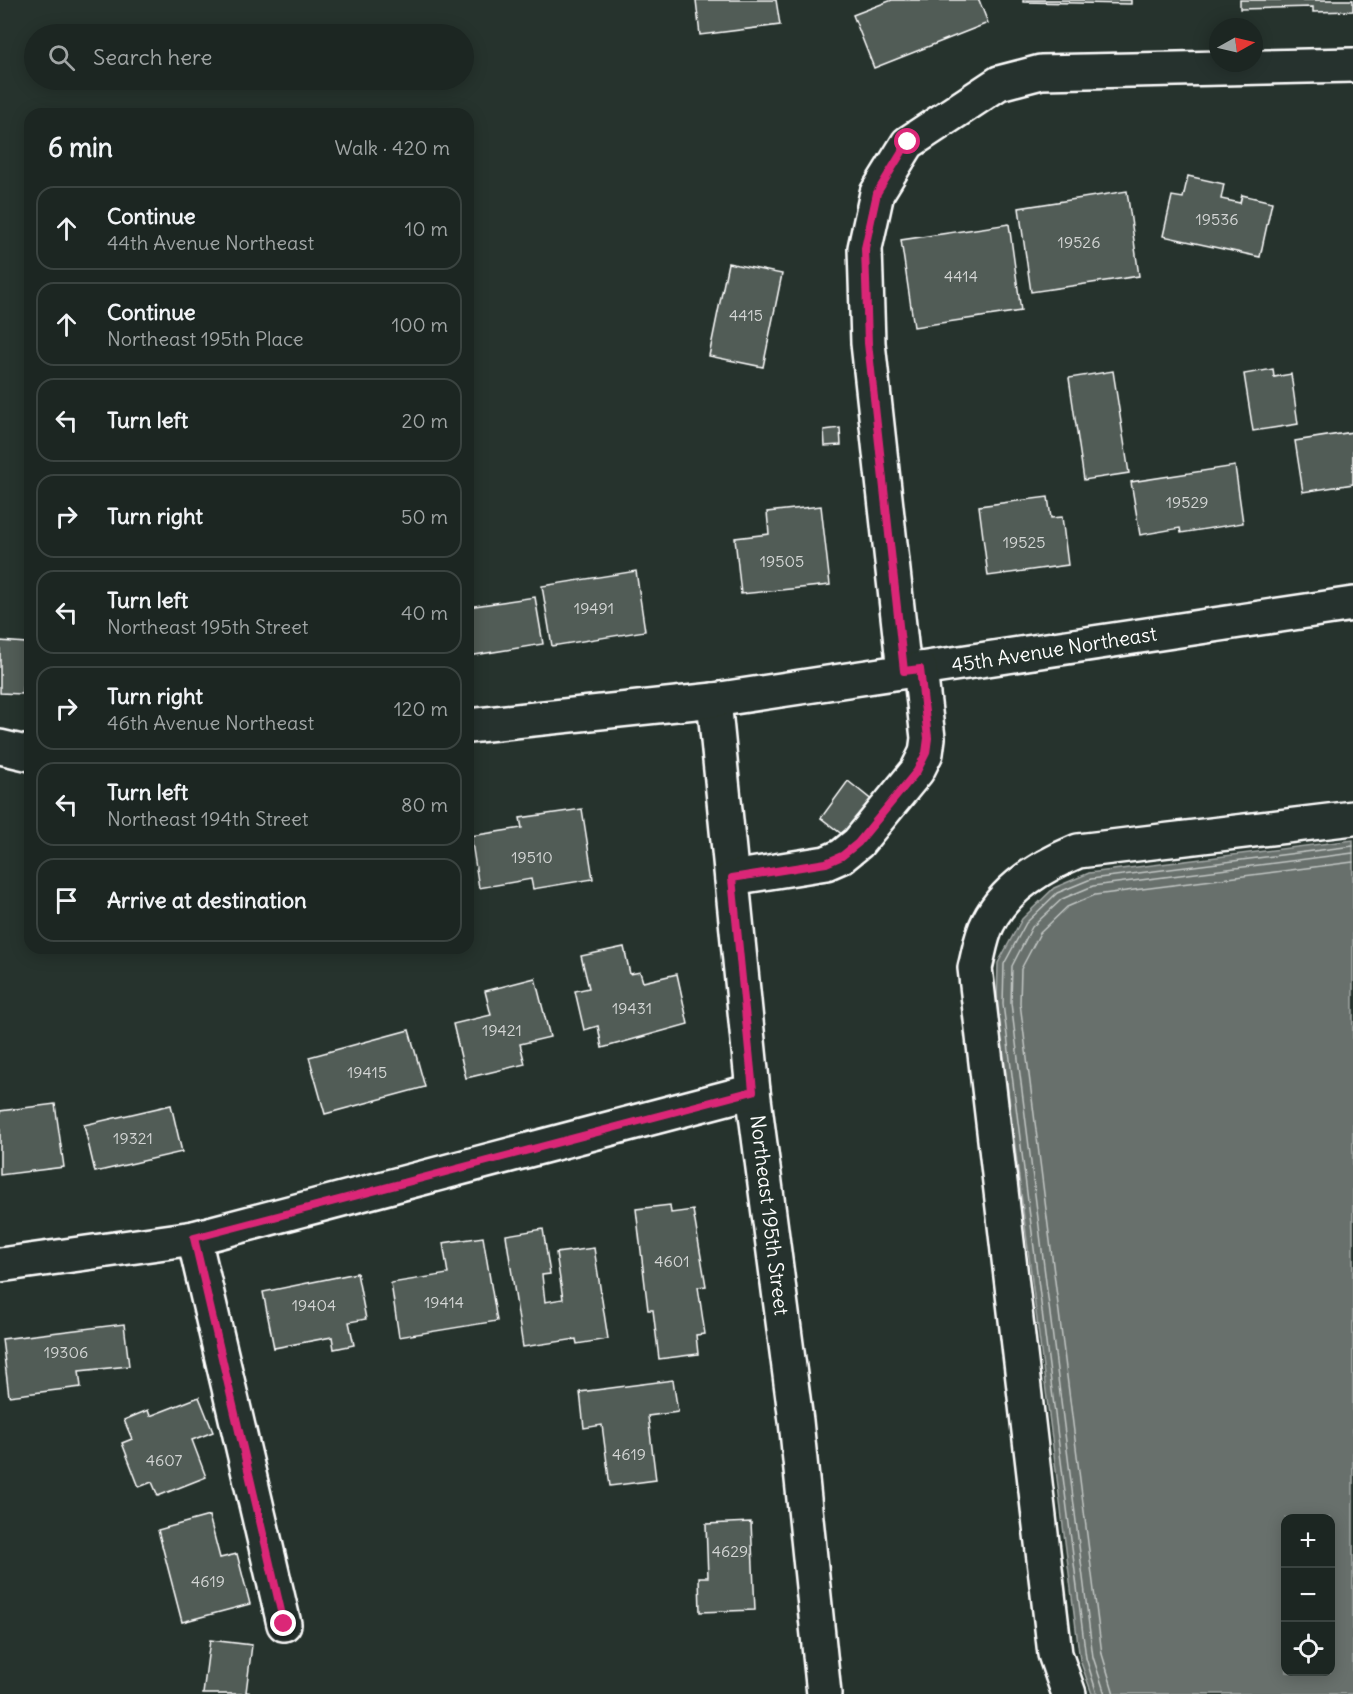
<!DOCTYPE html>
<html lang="en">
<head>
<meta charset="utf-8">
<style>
	body { margin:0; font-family:Delius,sans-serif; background:#252e2a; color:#f1f3f6 }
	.controls { position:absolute; right:18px; bottom:18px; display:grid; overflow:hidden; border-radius:12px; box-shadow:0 3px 15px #0003 }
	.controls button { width:54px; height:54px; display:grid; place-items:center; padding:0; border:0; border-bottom:2px solid #3a4340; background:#1c2622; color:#f1f3f6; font:30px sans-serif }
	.compass { position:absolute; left:1209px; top:18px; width:54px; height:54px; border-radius:50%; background:#1c2622; box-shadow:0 3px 15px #0003; rotate:82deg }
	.stop { position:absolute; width:18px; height:18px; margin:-14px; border:4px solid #db2777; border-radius:50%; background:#fff }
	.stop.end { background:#db2777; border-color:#fff; box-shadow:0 2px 6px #0008 }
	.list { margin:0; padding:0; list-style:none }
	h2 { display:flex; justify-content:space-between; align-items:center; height:78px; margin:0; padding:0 24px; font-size:26px }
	h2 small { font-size:20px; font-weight:400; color:#a0a5a5 }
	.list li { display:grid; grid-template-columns:39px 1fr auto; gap:18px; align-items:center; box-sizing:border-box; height:84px; margin:0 12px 12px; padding:0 12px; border:2px solid #3a4340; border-radius:18px }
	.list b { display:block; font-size:22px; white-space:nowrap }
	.list p { margin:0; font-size:20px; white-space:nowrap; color:#a0a5a5 }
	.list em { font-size:20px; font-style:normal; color:#a0a5a5 }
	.icon { flex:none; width:33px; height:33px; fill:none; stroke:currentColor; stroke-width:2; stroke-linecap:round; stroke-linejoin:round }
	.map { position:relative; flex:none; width:1353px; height:1694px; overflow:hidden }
	.search { position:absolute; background:#1c2622; box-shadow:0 3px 15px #0003; left:24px; top:24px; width:450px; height:66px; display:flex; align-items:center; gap:15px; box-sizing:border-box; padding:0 21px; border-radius:33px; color:#a0a5a5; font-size:22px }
	.panel { position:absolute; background:#1c2622; box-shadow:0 3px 15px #0003; left:24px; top:108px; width:450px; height:846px; border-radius:18px }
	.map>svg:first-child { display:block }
</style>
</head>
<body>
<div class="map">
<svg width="1353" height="1694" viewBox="0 0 1353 1694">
	<rect width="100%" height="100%" fill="#26332d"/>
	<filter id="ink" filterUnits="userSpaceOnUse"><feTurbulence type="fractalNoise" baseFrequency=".0167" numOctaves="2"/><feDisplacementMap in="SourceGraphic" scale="12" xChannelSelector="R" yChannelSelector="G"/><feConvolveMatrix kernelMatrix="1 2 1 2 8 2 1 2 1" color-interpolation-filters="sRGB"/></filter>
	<g filter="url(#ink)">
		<path fill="#67706c" stroke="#a4a9a7" stroke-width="1.5" fill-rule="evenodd" d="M1353,840V1694H1092L1080,1660L997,1004L998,963L1022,919L1054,888L1089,873ZM1286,1518H1330V1672H1286Z"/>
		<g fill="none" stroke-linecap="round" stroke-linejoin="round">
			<g stroke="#c2c6c4" stroke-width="1.5">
				<path d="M1097,1694L1086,1658L1003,1004L1004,964L1026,923L1057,893L1091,879L1353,846"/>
				<path d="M1105,1694L1093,1657L1011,1003L1012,966L1032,927L1062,899L1093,886L1353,853"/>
				<path d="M1114,1694L1102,1654L1020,1003L1021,969L1040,933L1067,907L1095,895L1353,862"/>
			</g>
		</g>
		<g fill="#515c57" stroke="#fff" stroke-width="1.5">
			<path d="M696,0H776L780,25L700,35Z"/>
			<path d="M892,0H979L988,23L874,68L853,15Z"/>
			<path d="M1023,0H1131V4L1023,2Z"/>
			<path d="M1240,0H1353V11L1313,12V7L1240,9Z"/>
			<path d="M1188,176L1224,184L1221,199L1240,203L1242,195L1272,202L1260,257L1163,236L1172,196L1183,198Z"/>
			<path d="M1127,191L1139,276L1031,292L1019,208Z"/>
			<path d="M1009,224L1021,311L914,327L901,240Z"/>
			<path d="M728,263L782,274L763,367L709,356Z"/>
			<path d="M1273,369L1274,377L1291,374L1298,424L1253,431L1244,374Z"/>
			<path d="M1113,371L1129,473L1084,480L1069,378Z"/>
			<path d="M840,428L841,445L825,446L824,430Z"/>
			<path d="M1353,432V484L1303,492L1295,441Z"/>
			<path d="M1235,466L1243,523L1181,533L1180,528L1140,535L1131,482Z"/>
			<path d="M1048,497L1051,518L1062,517L1068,565L988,576L979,506Z"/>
			<path d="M821,506L830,585L741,594L735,538L769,534L767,512Z"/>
			<path d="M636,571L645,631L552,646L542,586Z"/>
			<path d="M535,597L543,644L468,656V607Z"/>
			<path d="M0,641L26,643L22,694L0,693Z"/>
			<path d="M848,781L879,806L852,842L821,818Z"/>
			<path d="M582,809L593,879L533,889L531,879L479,888L471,836L522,828L520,818Z"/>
			<path d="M624,947L630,974L640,972L643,982L677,974L688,1024L602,1048L598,1026L584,1030L575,991L589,988L581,956Z"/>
			<path d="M535,978L550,1037L520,1044L525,1064L466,1078L453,1024L491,1015L485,991Z"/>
			<path d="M409,1030L425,1087L325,1114L309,1057Z"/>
			<path d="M55,1104L64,1167L0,1175V1111Z"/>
			<path d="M171,1105L182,1152L95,1172L84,1125Z"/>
			<path d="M670,1205L671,1213L693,1210L706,1286L698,1287L705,1334L696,1335L698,1354L659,1359L653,1310H648L636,1209Z"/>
			<path d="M543,1229L550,1274L542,1275L545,1302L563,1299L556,1253L594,1248L608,1339L577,1344L576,1339L523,1347L506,1235Z"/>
			<path d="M483,1237L497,1321L399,1337L391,1283L448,1274L443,1243Z"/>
			<path d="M357,1273L366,1319L349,1322L354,1345L334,1349L332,1337L274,1348L263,1292Z"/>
			<path d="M124,1324L129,1366L79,1371L81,1387L9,1396L2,1339Z"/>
			<path d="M673,1380L678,1412L648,1416L656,1480L610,1486L602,1425L584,1428L580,1392Z"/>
			<path d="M199,1397L213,1432L192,1440L206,1477L158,1496L152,1482L139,1487L122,1443L132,1439L124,1420L148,1410L150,1416Z"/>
			<path d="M209,1516L220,1558L237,1554L250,1604L182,1622L158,1530Z"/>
			<path d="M751,1522L755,1610L700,1612L699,1577H708L706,1524Z"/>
			<path d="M210,1640L252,1645L246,1692L259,1694H203Z"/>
		</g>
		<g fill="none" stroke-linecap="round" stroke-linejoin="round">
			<g stroke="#fff" stroke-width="38">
				<g id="minor">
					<path d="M904,671L868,343L865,248L877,193L908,143L999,83L1041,72L1353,65"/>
					<path d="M714,700L753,1091L796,1421L824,1694"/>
					<path d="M468,726L714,700L1353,604"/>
					<path d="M0,747L30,754"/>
					<path d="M732,878L826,863L842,856L858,843L917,771L926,753L928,738L920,669"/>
					<path d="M194,1238L284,1624"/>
					<path d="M0,1265L194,1238L753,1091"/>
					<path d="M1069,1694L1055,1654L975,968C979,953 981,936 988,923C1005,888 1044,865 1078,851L1353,818"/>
				</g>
			</g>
			<use href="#minor" stroke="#26332d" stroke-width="33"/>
		</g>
	</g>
	<g fill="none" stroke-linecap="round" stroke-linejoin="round" filter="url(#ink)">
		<path stroke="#db2777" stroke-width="8" d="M284,1624L194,1238L753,1091L732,878L826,863L842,856L858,843L917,771L926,753L928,738L920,669L904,671L868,343L865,248L877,193L908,142"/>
	</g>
	<g text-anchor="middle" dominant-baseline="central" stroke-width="5" stroke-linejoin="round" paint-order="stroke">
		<g font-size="16" fill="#d4d6d5">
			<text x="1217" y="219">19536</text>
			<text x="1079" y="242">19526</text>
			<text x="961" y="276">4414</text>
			<text x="746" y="315">4415</text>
			<text x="1187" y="502">19529</text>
			<text x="1024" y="542">19525</text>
			<text x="782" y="561">19505</text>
			<text x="594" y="608">19491</text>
			<text x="532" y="857">19510</text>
			<text x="632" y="1008">19431</text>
			<text x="502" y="1030">19421</text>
			<text x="367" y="1072">19415</text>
			<text x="133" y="1138">19321</text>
			<text x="672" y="1261">4601</text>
			<text x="444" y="1302">19414</text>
			<text x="314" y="1305">19404</text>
			<text x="66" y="1352">19306</text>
			<text x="629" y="1454">4619</text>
			<text x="164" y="1460">4607</text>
			<text x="730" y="1551">4629</text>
			<text x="208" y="1581">4619</text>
		</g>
		<g font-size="20" fill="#fff" stroke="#26332d">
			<text transform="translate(1054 649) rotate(-9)">45th Avenue Northeast</text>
			<text transform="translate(770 1215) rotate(83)">Northeast 195th Street</text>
		</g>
	</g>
</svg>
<div class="controls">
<button>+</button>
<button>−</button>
<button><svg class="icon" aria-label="locate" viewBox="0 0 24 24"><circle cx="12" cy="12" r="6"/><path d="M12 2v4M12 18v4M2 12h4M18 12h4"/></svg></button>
</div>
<svg class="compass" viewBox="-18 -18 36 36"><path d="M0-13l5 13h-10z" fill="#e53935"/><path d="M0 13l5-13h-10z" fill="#a0a5a5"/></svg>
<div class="stop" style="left:908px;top:142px"></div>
<div class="stop end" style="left:284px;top:1624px"></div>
<div class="search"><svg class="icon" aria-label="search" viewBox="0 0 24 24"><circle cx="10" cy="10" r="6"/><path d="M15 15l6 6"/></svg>Search here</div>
<section class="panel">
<h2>6 min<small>Walk · 420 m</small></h2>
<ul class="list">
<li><svg class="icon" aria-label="ahead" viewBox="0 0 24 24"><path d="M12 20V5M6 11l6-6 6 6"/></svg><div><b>Continue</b><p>44th Avenue Northeast</p></div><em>10 m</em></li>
<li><svg class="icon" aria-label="ahead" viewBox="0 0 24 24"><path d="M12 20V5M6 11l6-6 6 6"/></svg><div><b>Continue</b><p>Northeast 195th Place</p></div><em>100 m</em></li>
<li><svg class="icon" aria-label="left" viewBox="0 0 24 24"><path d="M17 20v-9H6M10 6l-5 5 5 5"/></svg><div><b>Turn left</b></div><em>20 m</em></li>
<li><svg class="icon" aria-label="right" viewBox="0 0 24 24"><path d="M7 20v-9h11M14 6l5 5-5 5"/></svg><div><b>Turn right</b></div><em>50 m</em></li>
<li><svg class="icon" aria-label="left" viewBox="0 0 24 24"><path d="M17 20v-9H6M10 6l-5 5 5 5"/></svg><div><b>Turn left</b><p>Northeast 195th Street</p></div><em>40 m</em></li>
<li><svg class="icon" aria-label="right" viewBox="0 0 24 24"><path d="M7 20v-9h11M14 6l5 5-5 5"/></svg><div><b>Turn right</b><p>46th Avenue Northeast</p></div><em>120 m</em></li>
<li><svg class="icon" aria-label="left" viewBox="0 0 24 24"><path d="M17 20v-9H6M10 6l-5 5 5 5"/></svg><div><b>Turn left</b><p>Northeast 194th Street</p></div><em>80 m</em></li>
<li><svg class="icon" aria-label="arrive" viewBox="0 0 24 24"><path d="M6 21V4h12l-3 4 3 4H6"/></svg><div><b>Arrive at destination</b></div></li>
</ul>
</section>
</div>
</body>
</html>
